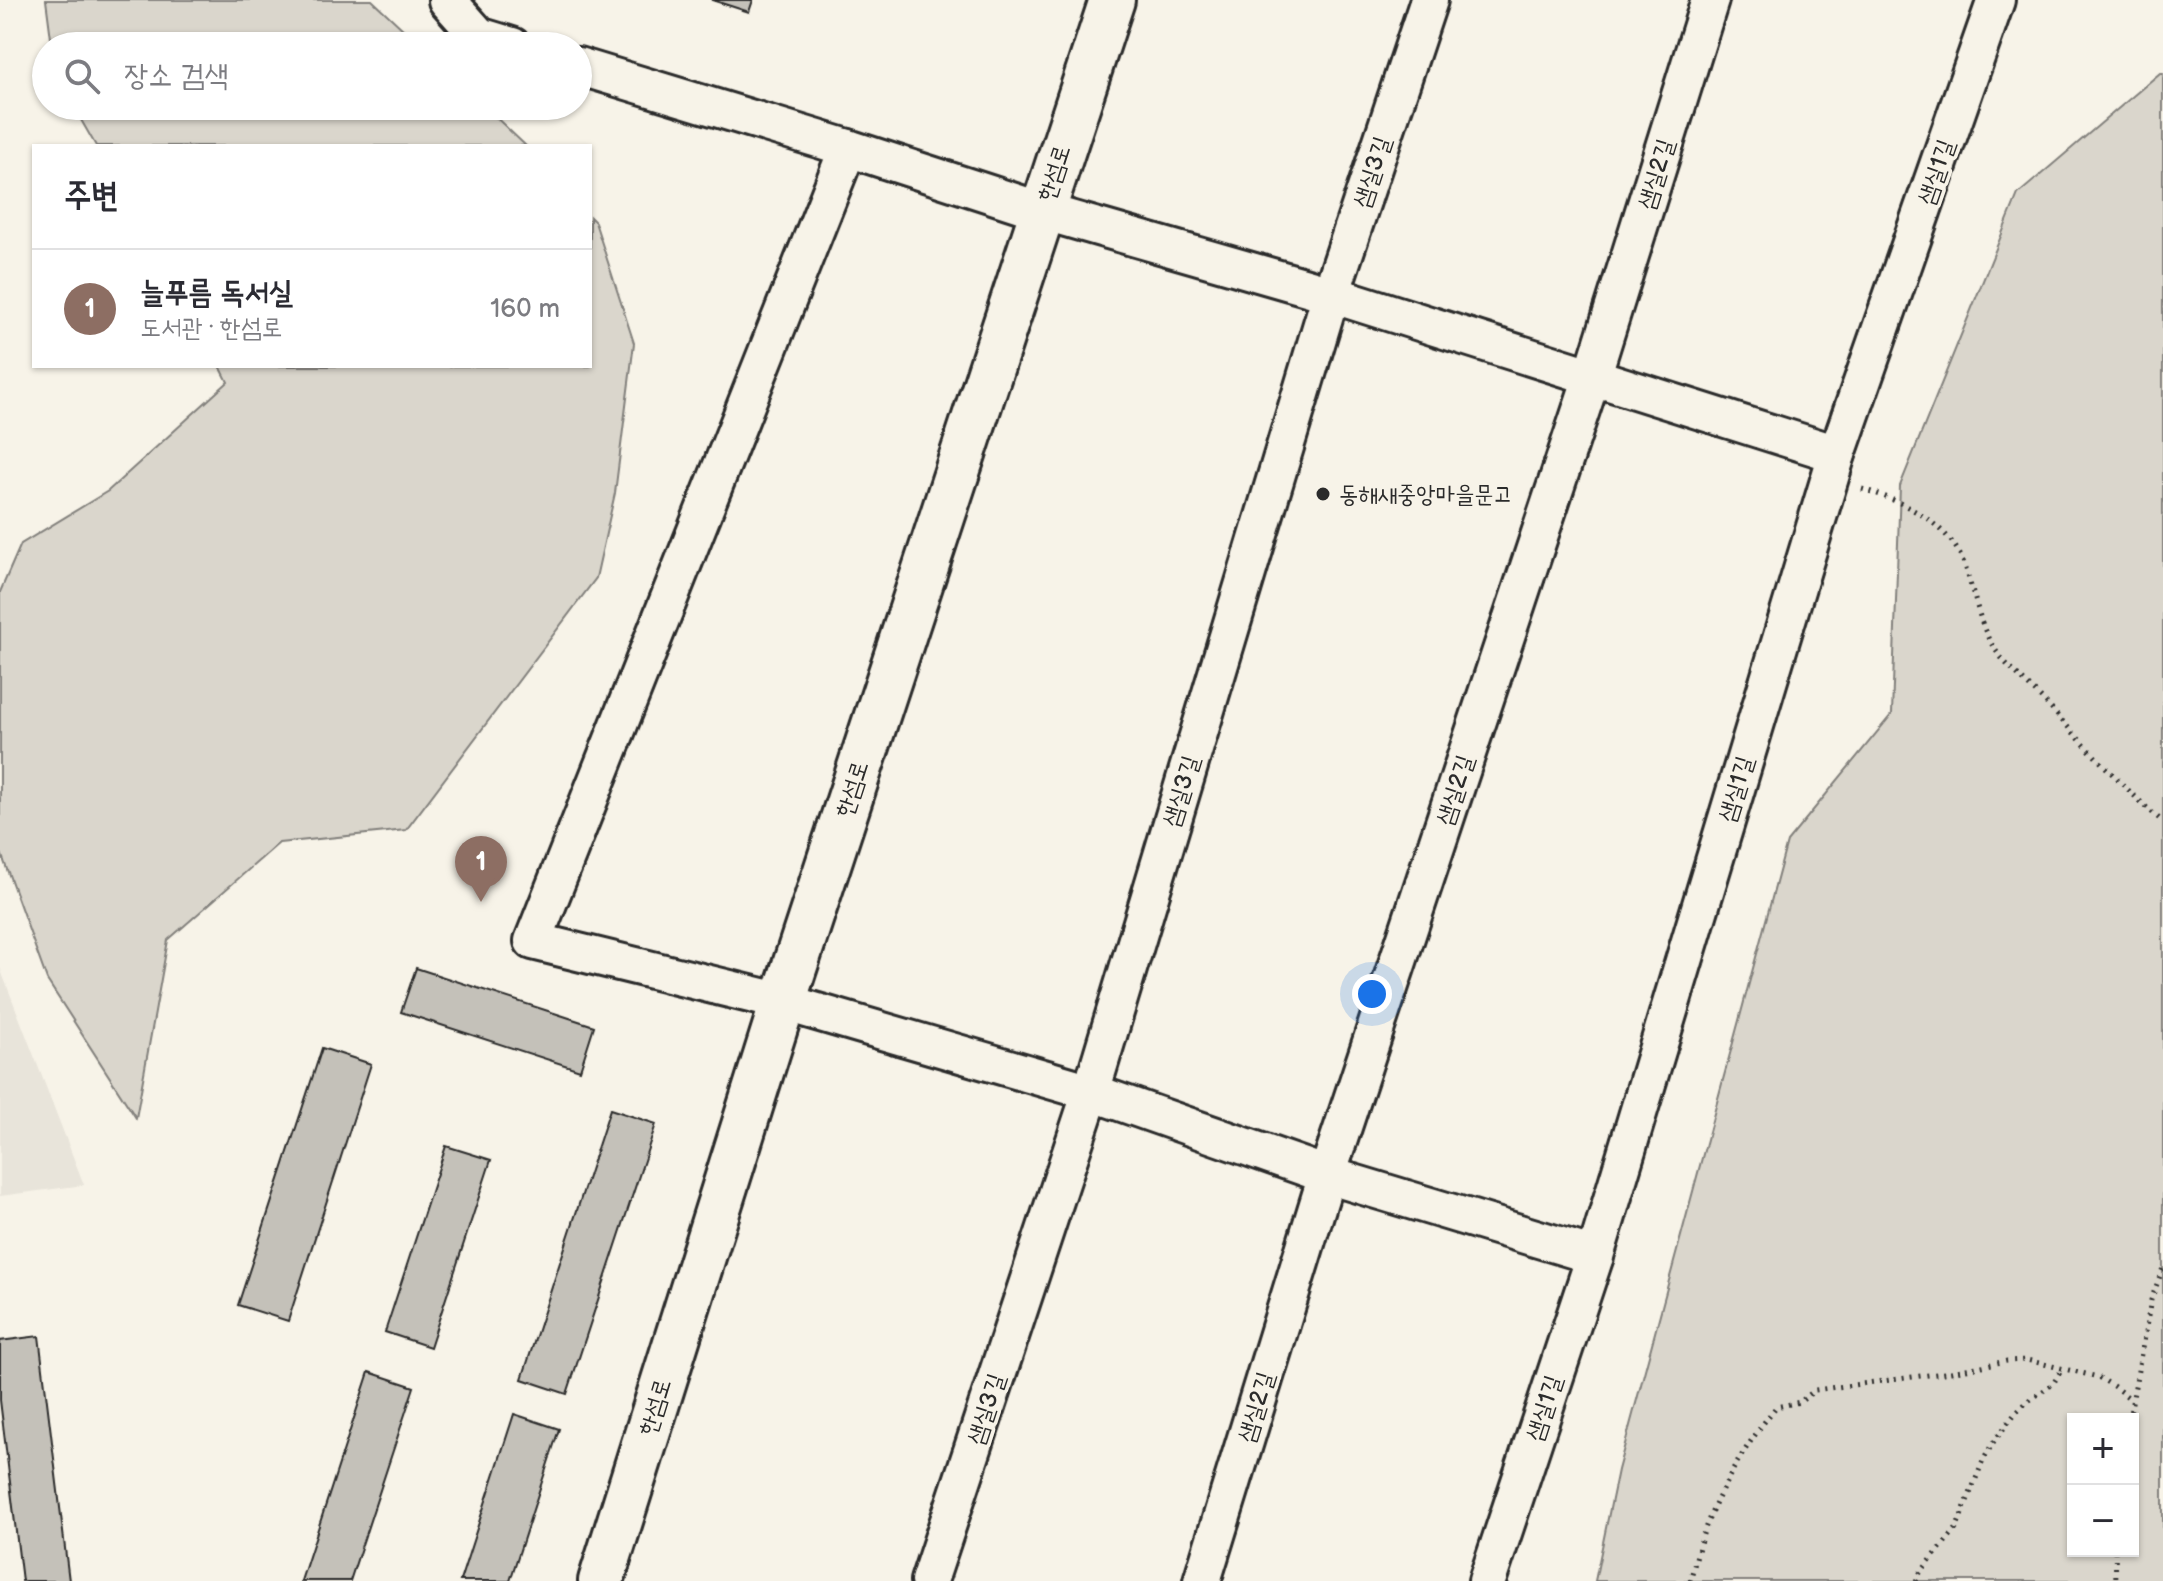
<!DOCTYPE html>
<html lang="ko">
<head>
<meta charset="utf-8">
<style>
	body { margin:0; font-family:"Balsamiq Sans","Poor Story",sans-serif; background:#f7f7f7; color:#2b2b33 }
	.controls { position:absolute; right:24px; bottom:24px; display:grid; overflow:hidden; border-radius:0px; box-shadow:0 2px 6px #0004 }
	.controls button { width:72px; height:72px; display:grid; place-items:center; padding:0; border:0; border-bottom:2px solid #e1e1e2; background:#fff; color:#2b2b33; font:40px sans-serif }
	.you { position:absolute; left:1372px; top:994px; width:28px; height:28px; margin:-20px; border:6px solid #fff; border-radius:50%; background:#1a73e8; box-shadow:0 0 0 12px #1a73e833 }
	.badge { display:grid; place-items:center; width:52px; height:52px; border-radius:50%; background:#2b2b2b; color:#fff; font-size:26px; font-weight:700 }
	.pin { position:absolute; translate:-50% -66px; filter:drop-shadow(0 2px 4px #0008) }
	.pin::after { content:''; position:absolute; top:42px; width:28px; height:24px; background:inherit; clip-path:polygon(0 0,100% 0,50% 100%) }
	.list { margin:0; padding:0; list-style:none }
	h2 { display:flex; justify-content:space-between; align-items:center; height:104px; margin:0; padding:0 32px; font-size:34px }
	h2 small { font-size:26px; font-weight:400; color:#7c7c81 }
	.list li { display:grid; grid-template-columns:52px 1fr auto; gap:24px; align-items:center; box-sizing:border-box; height:120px; padding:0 32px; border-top:2px solid #e1e1e2 }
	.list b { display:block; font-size:30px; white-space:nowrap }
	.list p { margin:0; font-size:26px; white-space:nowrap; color:#7c7c81 }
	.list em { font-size:26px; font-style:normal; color:#7c7c81 }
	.icon { flex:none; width:44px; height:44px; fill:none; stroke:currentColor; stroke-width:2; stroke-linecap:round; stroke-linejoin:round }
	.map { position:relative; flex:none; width:2163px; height:1581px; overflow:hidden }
	.search { position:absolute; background:#fff; box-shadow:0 2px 6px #0004; left:32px; top:32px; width:560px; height:88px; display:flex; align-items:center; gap:20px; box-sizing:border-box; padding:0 28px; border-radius:44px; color:#7c7c81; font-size:30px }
	.panel { position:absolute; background:#fff; box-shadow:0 2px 6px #0004; left:32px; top:144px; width:560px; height:224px; border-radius:0px }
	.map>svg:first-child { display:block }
</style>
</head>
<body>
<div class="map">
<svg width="2163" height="1581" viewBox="0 0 2163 1581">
	<rect width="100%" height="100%" fill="#f7f3e8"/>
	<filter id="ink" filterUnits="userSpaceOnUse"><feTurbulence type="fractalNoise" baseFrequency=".0125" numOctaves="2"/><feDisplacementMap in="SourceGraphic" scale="16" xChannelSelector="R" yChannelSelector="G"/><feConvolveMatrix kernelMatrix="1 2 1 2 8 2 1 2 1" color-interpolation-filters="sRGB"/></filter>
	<g filter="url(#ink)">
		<path fill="#e8e4da" d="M0,968L84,1185L0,1196Z"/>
		<g fill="#dad6cc" stroke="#82807c" stroke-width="2" fill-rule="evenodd">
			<path d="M46,0H372L421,46H52Z"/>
			<path d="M2160,73H2163V1581H1595L1618,1470L1787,842L1892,714L1900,486L2018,194ZM2133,1419V1551H2073V1419Z"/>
			<path d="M73,106H484L526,146H96Z"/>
			<path d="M590,217L595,222L634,343L615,493L596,578L406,830L279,843L168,940L136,1118L47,980L0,850V592L21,544L108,491L228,382L220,366H590Z"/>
		</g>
		<g fill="#c4c1b9" stroke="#2b2b2b" stroke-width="2">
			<path d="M712,0H753L749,12Z"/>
			<path d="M416,968L594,1026L580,1070L401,1012Z"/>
			<path d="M322,1048L371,1064L288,1321L238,1305Z"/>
			<path d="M610,1109L656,1124L567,1394L522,1379Z"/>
			<path d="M446,1146L491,1160L430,1347L385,1332Z"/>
			<path d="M39,1336L69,1581H22L0,1400V1341Z"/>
			<path d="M369,1372L414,1387L350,1581H301Z"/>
			<path d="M514,1414L559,1429L510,1581H460Z"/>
		</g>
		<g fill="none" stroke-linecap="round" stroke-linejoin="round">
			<g stroke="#2b2b2b" stroke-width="42">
				<g id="street">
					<path d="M447,0L479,36L512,46"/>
					<path d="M578,66L848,148"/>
					<path d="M1595,1256L1327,1175L1091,1092L783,1002L533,941L848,148L1042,211L1331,294L1837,454"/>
					<path d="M929,1581L1091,1092L1331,294L1429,0"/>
					<path d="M1202,1581L1327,1175L1592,377L1710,0"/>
					<path d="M1487,1581L1595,1256L1837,454L1996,0"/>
				</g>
			</g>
			<g stroke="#2b2b2b" stroke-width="50">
				<path id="secondary" d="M601,1581L783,1002L1112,0"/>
			</g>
			<g stroke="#2b2b2b" stroke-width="5" stroke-dasharray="2 6" stroke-linecap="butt">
				<path d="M1862,489C1900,500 1947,522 1963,561C1967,570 1969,580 1972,590C1979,611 1983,634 1997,652C2010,670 2027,684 2043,700C2083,743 2118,783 2163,822"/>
				<path d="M2129,1419L2151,1300L2163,1268"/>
				<path d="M2115,1551L2116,1581"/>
				<path d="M1690,1581C1695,1563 1699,1544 1706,1526C1723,1483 1747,1443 1776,1407L1800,1402L1815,1390L1951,1372L2007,1361L2027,1360L2098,1377L2113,1386L2132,1400"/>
				<path d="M1916,1581L1920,1573L1956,1529L1983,1461L1992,1444L2014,1415L2027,1402L2053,1384L2062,1369"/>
			</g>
			<use href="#street" stroke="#f7f3e8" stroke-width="36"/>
			<use href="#secondary" stroke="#f7f3e8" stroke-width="44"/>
		</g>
	</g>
	<circle fill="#2b2b2b" stroke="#f7f3e8" stroke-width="3" cx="1323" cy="494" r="8"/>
	<g text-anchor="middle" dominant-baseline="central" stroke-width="7" stroke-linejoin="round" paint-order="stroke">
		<g font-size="24" fill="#2b2b2b" stroke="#f7f3e8">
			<text transform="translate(1372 172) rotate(-72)">샘실3길</text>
			<text transform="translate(1936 172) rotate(-71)">샘실1길</text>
			<text transform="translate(1054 173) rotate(-72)">한섬로</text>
			<text transform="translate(1656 174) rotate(-73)">샘실2길</text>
			<text transform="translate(852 789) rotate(-72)">한섬로</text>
			<text transform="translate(1736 789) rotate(-73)">샘실1길</text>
			<text transform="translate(1455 790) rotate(-72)">샘실2길</text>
			<text transform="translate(1181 791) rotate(-73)">샘실3길</text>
			<text transform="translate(655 1407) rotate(-73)">한섬로</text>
			<text transform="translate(1256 1407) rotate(-73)">샘실2길</text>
			<text transform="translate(1544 1408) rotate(-72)">샘실1길</text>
			<text transform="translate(986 1409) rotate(-72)">샘실3길</text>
		</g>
		<g font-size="24" fill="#2b2b2b" stroke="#f7f3e8" text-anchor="start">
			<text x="1339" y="494">동해새중앙마을문고</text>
		</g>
	</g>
</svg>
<div class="controls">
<button>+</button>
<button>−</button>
</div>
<div class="you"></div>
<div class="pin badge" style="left:481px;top:902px;background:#8d6e63">1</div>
<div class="search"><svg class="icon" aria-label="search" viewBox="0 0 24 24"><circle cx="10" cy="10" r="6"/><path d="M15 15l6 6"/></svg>장소 검색</div>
<section class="panel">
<h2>주변<small></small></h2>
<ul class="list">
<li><span class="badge" style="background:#8d6e63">1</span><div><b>늘푸름 독서실</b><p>도서관 · 한섬로</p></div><em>160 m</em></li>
</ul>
</section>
</div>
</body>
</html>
